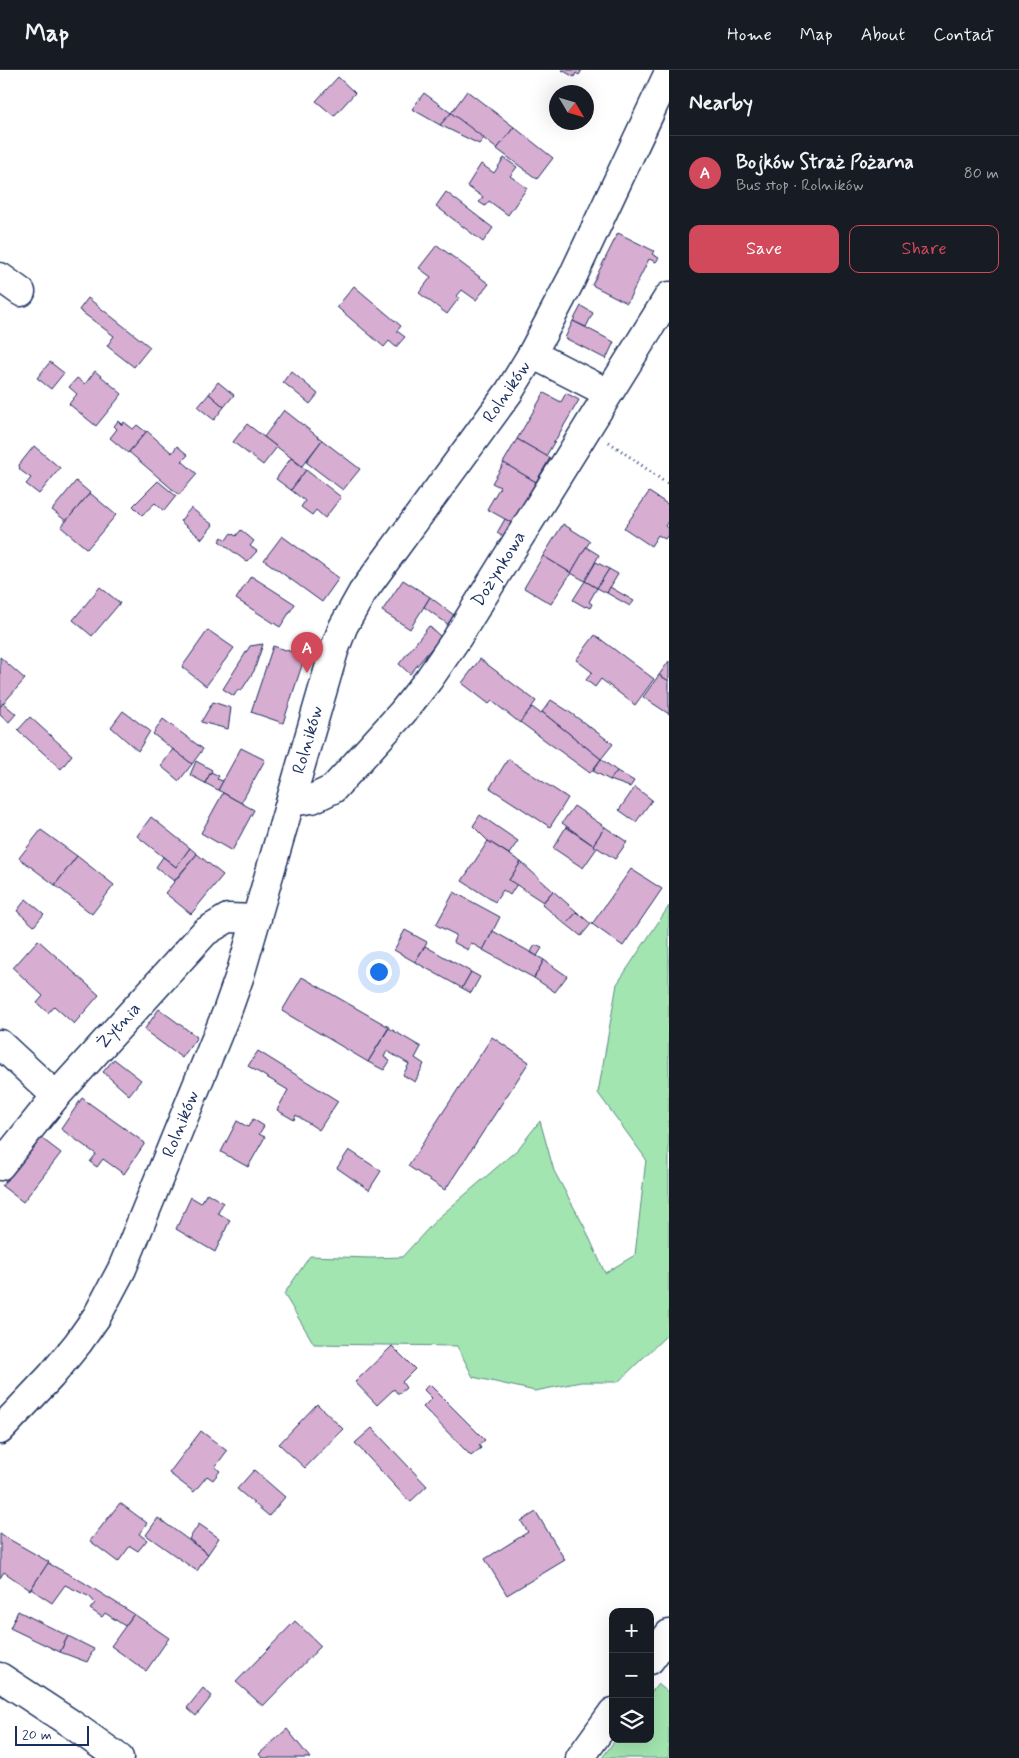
<!DOCTYPE html>
<html lang="en">
<head>
<meta charset="utf-8">
<style>
	body { margin:0; font-family:Mynerve,sans-serif; background:#20242c; color:#f1f3f6 }
	.controls { position:absolute; right:15px; bottom:15px; display:grid; overflow:hidden; border-radius:10px; box-shadow:0 5px 20px #0002 }
	.controls button { width:45px; height:45px; display:grid; place-items:center; padding:0; border:0; border-bottom:1px solid #363941; background:#171b24; color:#f1f3f6; font:25px sans-serif }
	.compass { position:absolute; left:549px; top:15px; width:45px; height:45px; border-radius:50%; background:#171b24; box-shadow:0 5px 20px #0002; rotate:128deg }
	.scale { position:absolute; left:15px; bottom:12px; width:74px; box-sizing:border-box; padding-left:5px; border:2px solid #1b2f5e; border-top:0; font-size:14px; line-height:18px; white-space:nowrap; color:#1b2f5e; -webkit-text-stroke:4px #fff; paint-order:stroke }
	.you { position:absolute; left:378px; top:901px; width:18px; height:18px; margin:-12px; border:4px solid #fff; border-radius:50%; background:#1a73e8; box-shadow:0 0 0 8px #1a73e833 }
	.badge { display:grid; place-items:center; width:32px; height:32px; border-radius:50%; background:#d1495b; color:#fff; font-size:16px; font-weight:700 }
	.pin { position:absolute; translate:-50% -41px; filter:drop-shadow(0 1px 2px #0008) }
	.pin::after { content:''; position:absolute; top:26px; width:18px; height:15px; background:inherit; clip-path:polygon(0 0,100% 0,50% 100%) }
	.list { margin:0; padding:0; list-style:none }
	h2 { display:flex; justify-content:space-between; align-items:center; height:65px; margin:0; padding:0 20px; font-size:21px }
	h2 small { font-size:16px; font-weight:400; color:#9ea1a6 }
	.list li { display:grid; grid-template-columns:32px 1fr auto; gap:15px; align-items:center; box-sizing:border-box; height:75px; padding:0 20px; border-top:1px solid #363941 }
	.list b { display:block; font-size:19px; white-space:nowrap }
	.list p { margin:0; font-size:16px; white-space:nowrap; color:#9ea1a6 }
	.list em { font-size:16px; font-style:normal; color:#9ea1a6 }
	.actions { display:flex; gap:10px; padding:15px 20px }
	.actions a { flex:1; padding:11px 0; border:1px solid #d1495b; border-radius:10px; text-align:center; font-size:18px; color:#d1495b }
	.actions .main { background:#d1495b; color:#fff }
	.icon { flex:none; width:28px; height:28px; fill:none; stroke:currentColor; stroke-width:2; stroke-linecap:round; stroke-linejoin:round }
	.map { position:relative; flex:none; width:669px; height:1688px; overflow:hidden }
	header { display:flex; align-items:center; gap:30px; box-sizing:border-box; height:70px; padding:0 25px; background:#171b24; border-bottom:1px solid #363941 }
	header strong { font-size:24px }
	nav { display:flex; gap:28px; margin-inline-start:auto; font-size:18px }
	main { display:flex }
	aside { flex:1; background:#171b24 }
	.map>svg:first-child { display:block }
</style>
</head>
<body>
<header>
<strong>Map</strong>
<nav><a>Home</a><a>Map</a><a>About</a><a>Contact</a></nav>
</header>
<main>
<div class="map">
<svg width="669" height="1688" viewBox="0 0 669 1688">
	<rect width="100%" height="100%" fill="#fff"/>
	<filter id="ink" filterUnits="userSpaceOnUse"><feTurbulence type="fractalNoise" baseFrequency=".02" numOctaves="2"/><feDisplacementMap in="SourceGraphic" scale="10" xChannelSelector="R" yChannelSelector="G"/><feConvolveMatrix kernelMatrix="1 2 1 2 8 2 1 2 1" color-interpolation-filters="sRGB"/></filter>
	<g filter="url(#ink)">
		<g fill="#a2e5b0" stroke="#5e8a87">
			<path d="M669,836V1263L618,1312H581L535,1321L473,1307L457,1276L314,1274L284,1224L310,1186L370,1188L402,1187L437,1149L518,1079L540,1051L554,1101L584,1156L605,1203L635,1185L646,1089L598,1023L617,914Z"/>
			<path d="M658,1614L669,1623V1688H602L616,1669H650V1624Z"/>
		</g>
		<g fill="#d8add2" stroke="#1b2f5e">
			<path d="M562,0H582L579,5L576,3L574,7Z"/>
			<path d="M338,7L355,23L334,46L316,31Z"/>
			<path d="M467,21L514,57L497,79L451,43Z"/>
			<path d="M424,23L451,43L440,55L412,39Z"/>
			<path d="M451,43L484,68L479,74L440,55Z"/>
			<path d="M514,57L553,88L537,109L497,79Z"/>
			<path d="M504,88L517,97L510,106L527,118L508,145L489,131L485,136L479,132L483,127L467,116L481,94L494,103Z"/>
			<path d="M446,122L493,158L483,172L436,136Z"/>
			<path d="M618,163L654,181L652,184L659,188L656,192L649,189L627,233L592,215Z"/>
			<path d="M437,175L489,214L476,230L462,220L457,226L459,228L447,244L419,223L431,207L419,198Z"/>
			<path d="M354,216L401,256L397,261L405,267L396,277L389,271L384,277L337,237Z"/>
			<path d="M88,228L150,277L134,297L107,276L114,266L79,240Z"/>
			<path d="M581,236L593,243L586,257L573,251Z"/>
			<path d="M573,251L614,272L606,289L565,268Z"/>
			<path d="M50,292L64,303L51,319L37,308Z"/>
			<path d="M95,301L122,324L96,356L69,334L77,324L69,317L77,308L85,314Z"/>
			<path d="M291,301L318,324L310,334L283,312Z"/>
			<path d="M218,312L234,325L224,337L209,324Z"/>
			<path d="M544,323L561,332L566,323L579,330L546,386L517,369Z"/>
			<path d="M209,324L224,337L214,350L198,337Z"/>
			<path d="M284,340L322,370L302,396L264,367Z"/>
			<path d="M118,351L122,355L124,352L133,359L137,355L146,362L128,383L110,368L117,359L114,356Z"/>
			<path d="M247,354L277,377L263,395L233,372Z"/>
			<path d="M147,361L172,383L177,376L188,385L182,391L197,404L179,425L129,382Z"/>
			<path d="M517,369L550,388L536,412L503,393Z"/>
			<path d="M322,370L360,399L343,420L306,392Z"/>
			<path d="M34,376L60,398L39,424L26,414L31,408L20,400L19,395Z"/>
			<path d="M291,388L306,400L291,420L276,409Z"/>
			<path d="M504,393L536,412L512,453L487,439L500,417L492,413Z"/>
			<path d="M306,400L341,427L325,448L316,440L312,445L301,437L305,431L291,420Z"/>
			<path d="M76,411L90,423L66,451L52,440Z"/>
			<path d="M158,411L176,426L164,441L155,433L142,445L133,436Z"/>
			<path d="M649,422L669,435V450L665,456L669,458V463L665,469L658,465L651,476L624,458Z"/>
			<path d="M90,423L116,445L87,479L61,457Z"/>
			<path d="M191,438L213,455L202,469L180,451Z"/>
			<path d="M505,449L512,453L504,467L497,463Z"/>
			<path d="M563,454L590,471L571,503L543,486Z"/>
			<path d="M241,460L254,471L250,476L257,481L247,492L219,471L222,467L226,470L231,463L236,466Z"/>
			<path d="M282,466L339,508L322,532L264,490Z"/>
			<path d="M586,477L599,485L585,511L571,503Z"/>
			<path d="M543,486L571,503L551,534L524,518Z"/>
			<path d="M596,492L609,499L597,518L585,511Z"/>
			<path d="M609,499L618,504L607,523L597,518Z"/>
			<path d="M251,506L295,534L280,557L236,529Z"/>
			<path d="M403,510L430,527L410,559L382,541Z"/>
			<path d="M585,511L597,518L589,532L592,534L590,538L586,536L585,537L573,530Z"/>
			<path d="M100,517L120,533L92,566L73,550Z"/>
			<path d="M610,517L634,531L630,536L607,523Z"/>
			<path d="M430,527L455,546L449,555L424,537Z"/>
			<path d="M429,556L441,567L410,604L399,594Z"/>
			<path d="M208,560L234,578L206,616L182,597Z"/>
			<path d="M595,565L654,609L635,635L601,609L595,617L586,610L592,602L576,590Z"/>
			<path d="M263,574L254,601L241,621L238,619L234,626L223,619L250,576Z"/>
			<path d="M273,576L305,586L283,653L251,642Z"/>
			<path d="M0,587L25,609L0,637Z"/>
			<path d="M480,589L536,631L520,653L492,631L489,634L462,613Z"/>
			<path d="M669,591V611L659,605Z"/>
			<path d="M659,605L669,611V644L643,627Z"/>
			<path d="M551,630L568,641L613,674L601,689L542,642Z"/>
			<path d="M213,632L231,638L228,659L201,652Z"/>
			<path d="M3,633L16,644L9,652L0,644V637Z"/>
			<path d="M532,637L540,643L542,642L601,689L590,703L520,652Z"/>
			<path d="M123,641L150,661L138,681L111,657Z"/>
			<path d="M30,647L72,685L61,699L18,660Z"/>
			<path d="M163,649L203,679L192,694L153,664Z"/>
			<path d="M241,678L265,690L241,733L218,720Z"/>
			<path d="M173,679L192,694L179,711L161,696Z"/>
			<path d="M508,689L568,728L550,757L490,718Z"/>
			<path d="M601,689L617,701L610,710L593,701Z"/>
			<path d="M196,691L212,700L205,713L190,705Z"/>
			<path d="M617,701L634,711L630,717L610,710Z"/>
			<path d="M211,702L219,706L217,709L223,711L218,720L205,713Z"/>
			<path d="M635,717L652,730L636,752L619,740Z"/>
			<path d="M223,723L254,740L232,781L201,763Z"/>
			<path d="M574,736L605,757L593,775L562,753Z"/>
			<path d="M480,745L518,771L509,784L488,771L473,756Z"/>
			<path d="M151,747L190,778L176,797L137,766Z"/>
			<path d="M566,757L597,778L583,798L553,778Z"/>
			<path d="M605,757L627,772L615,789L593,775Z"/>
			<path d="M41,760L77,786L55,815L19,788Z"/>
			<path d="M488,771L521,792L509,810L517,814L510,825L503,820L495,832L462,811Z"/>
			<path d="M190,778L197,784L174,811L156,797L163,787L176,797Z"/>
			<path d="M197,784L223,805L191,844L165,823Z"/>
			<path d="M77,786L114,815L92,844L55,815Z"/>
			<path d="M521,792L553,821L543,832L509,810Z"/>
			<path d="M631,799L662,819L623,876L592,854Z"/>
			<path d="M553,821L577,842L566,855L542,834Z"/>
			<path d="M454,822L500,847L483,880L471,873L468,880L453,872L456,865L436,855Z"/>
			<path d="M26,829L44,844L34,856L17,841Z"/>
			<path d="M577,842L591,854L581,866L566,854Z"/>
			<path d="M405,860L427,872L415,892L394,880Z"/>
			<path d="M493,861L544,890L534,908L483,880Z"/>
			<path d="M38,870L99,925L74,954L54,936L48,943L37,933L43,926L13,898Z"/>
			<path d="M535,875L542,878L537,886L531,882Z"/>
			<path d="M425,876L471,902L462,918L415,892Z"/>
			<path d="M544,890L567,906L555,922L534,908Z"/>
			<path d="M471,902L480,907L471,923L462,918Z"/>
			<path d="M302,907L389,957L368,992L282,941Z"/>
			<path d="M159,939L197,967L182,988L144,960Z"/>
			<path d="M389,958L421,977L415,988L424,994L415,1012L403,1005L409,994L387,981L384,987L390,991L384,1000L368,992Z"/>
			<path d="M492,967L529,992L445,1120L408,1096Z"/>
			<path d="M258,981L338,1031L319,1060L296,1045L294,1050L277,1040L288,1020L248,996Z"/>
			<path d="M114,989L141,1010L129,1025L103,1002Z"/>
			<path d="M82,1028L145,1073L124,1104L103,1089L97,1097L90,1092L96,1084L61,1059Z"/>
			<path d="M253,1049L264,1056L259,1064L265,1067L248,1097L221,1082L237,1051L248,1057Z"/>
			<path d="M40,1067L61,1083L23,1132L2,1116Z"/>
			<path d="M349,1080L381,1101L369,1120L337,1098Z"/>
			<path d="M207,1123L223,1133L218,1143L230,1150L215,1182L176,1159L191,1127L201,1133Z"/>
			<path d="M392,1276L415,1299L402,1312L406,1318L400,1323H397L394,1319L377,1335L355,1312Z"/>
			<path d="M429,1314L485,1370L479,1375L481,1378L471,1386L423,1337L432,1328L424,1320Z"/>
			<path d="M317,1334L343,1359L305,1398L279,1374Z"/>
			<path d="M372,1358L427,1416L410,1432L355,1373Z"/>
			<path d="M201,1361L227,1381L215,1397L220,1401L213,1410L207,1406L194,1422L169,1403Z"/>
			<path d="M254,1400L285,1427L269,1446L237,1419Z"/>
			<path d="M120,1433L147,1453L139,1464L147,1470L138,1481L130,1476L118,1492L90,1471Z"/>
			<path d="M536,1442L565,1490L507,1525L485,1489L528,1462L521,1451Z"/>
			<path d="M158,1448L208,1484L197,1501L146,1465Z"/>
			<path d="M199,1454L219,1468L208,1484L189,1469Z"/>
			<path d="M0,1464L49,1492L30,1520L4,1502L0,1508Z"/>
			<path d="M48,1493L83,1512L134,1544L125,1556L105,1543L102,1547L90,1539L95,1533L90,1527L65,1515L52,1533L31,1519Z"/>
			<path d="M18,1541L68,1566L60,1582L10,1558Z"/>
			<path d="M134,1544L169,1568L146,1601L111,1576Z"/>
			<path d="M295,1551L321,1576L263,1636L236,1612Z"/>
			<path d="M68,1566L94,1579L87,1592L60,1582Z"/>
			<path d="M203,1618L212,1626L196,1646L187,1638Z"/>
			<path d="M287,1659L310,1688H262L259,1684Z"/>
		</g>
		<g fill="none" stroke-linecap="round" stroke-linejoin="round">
			<g stroke="#1b2f5e" stroke-width="31">
				<g id="minor">
					<path d="M0,207L21,222"/>
					<path d="M532,284L608,323"/>
					<path d="M291,732L312,729L333,719L402,643L429,609L457,568L669,226"/>
					<path d="M0,974L56,1026"/>
					<path d="M0,1096L56,1026L205,862L228,848L257,849"/>
					<path d="M0,1360L51,1306L78,1273L97,1246L122,1199L228,939L240,905L334,581L343,557L362,523L509,322L532,284L572,208L669,2"/>
					<path d="M650,1590L669,1564"/>
					<path d="M0,1607L70,1653L119,1688"/>
					<path d="M580,1688L613,1642"/>
				</g>
			</g>
			<path stroke="#1b2f5e" stroke-width="3" stroke-dasharray="1 4" stroke-linecap="butt" d="M609,372L669,415"/>
			<use href="#minor" stroke="#fff" stroke-width="28"/>
		</g>
	</g>
	<g text-anchor="middle" dominant-baseline="central" stroke-width="4" stroke-linejoin="round" paint-order="stroke">
		<g font-size="18" fill="#1b2f5e" stroke="#fff">
			<text transform="translate(507 322) rotate(-56)">Rolników</text>
			<text transform="translate(499 499) rotate(-58)">Dożynkowa</text>
			<text transform="translate(308 670) rotate(-74)">Rolników</text>
			<text transform="translate(119 956) rotate(-48)">Żytnia</text>
			<text transform="translate(181 1054) rotate(-68)">Rolników</text>
		</g>
	</g>
</svg>
<div class="controls">
<button>+</button>
<button>−</button>
<button><svg class="icon" aria-label="layers" viewBox="0 0 24 24"><path d="M12 4l9 5-9 5-9-5zM3 14l9 5 9-5"/></svg></button>
</div>
<svg class="compass" viewBox="-18 -18 36 36"><path d="M0-13l5 13h-10z" fill="#e53935"/><path d="M0 13l5-13h-10z" fill="#9ea1a6"/></svg>
<div class="scale">20 m</div>
<div class="you"></div>
<div class="pin badge" style="left:307px;top:603px">A</div>
</div>
<aside>
<h2>Nearby<small></small></h2>
<ul class="list">
<li><span class="badge">A</span><div><b>Bojków Straż Pożarna</b><p>Bus stop · Rolników</p></div><em>80 m</em></li>
</ul>
<div class="actions"><a class="main">Save</a><a>Share</a></div>
</aside>
</main>
</body>
</html>
